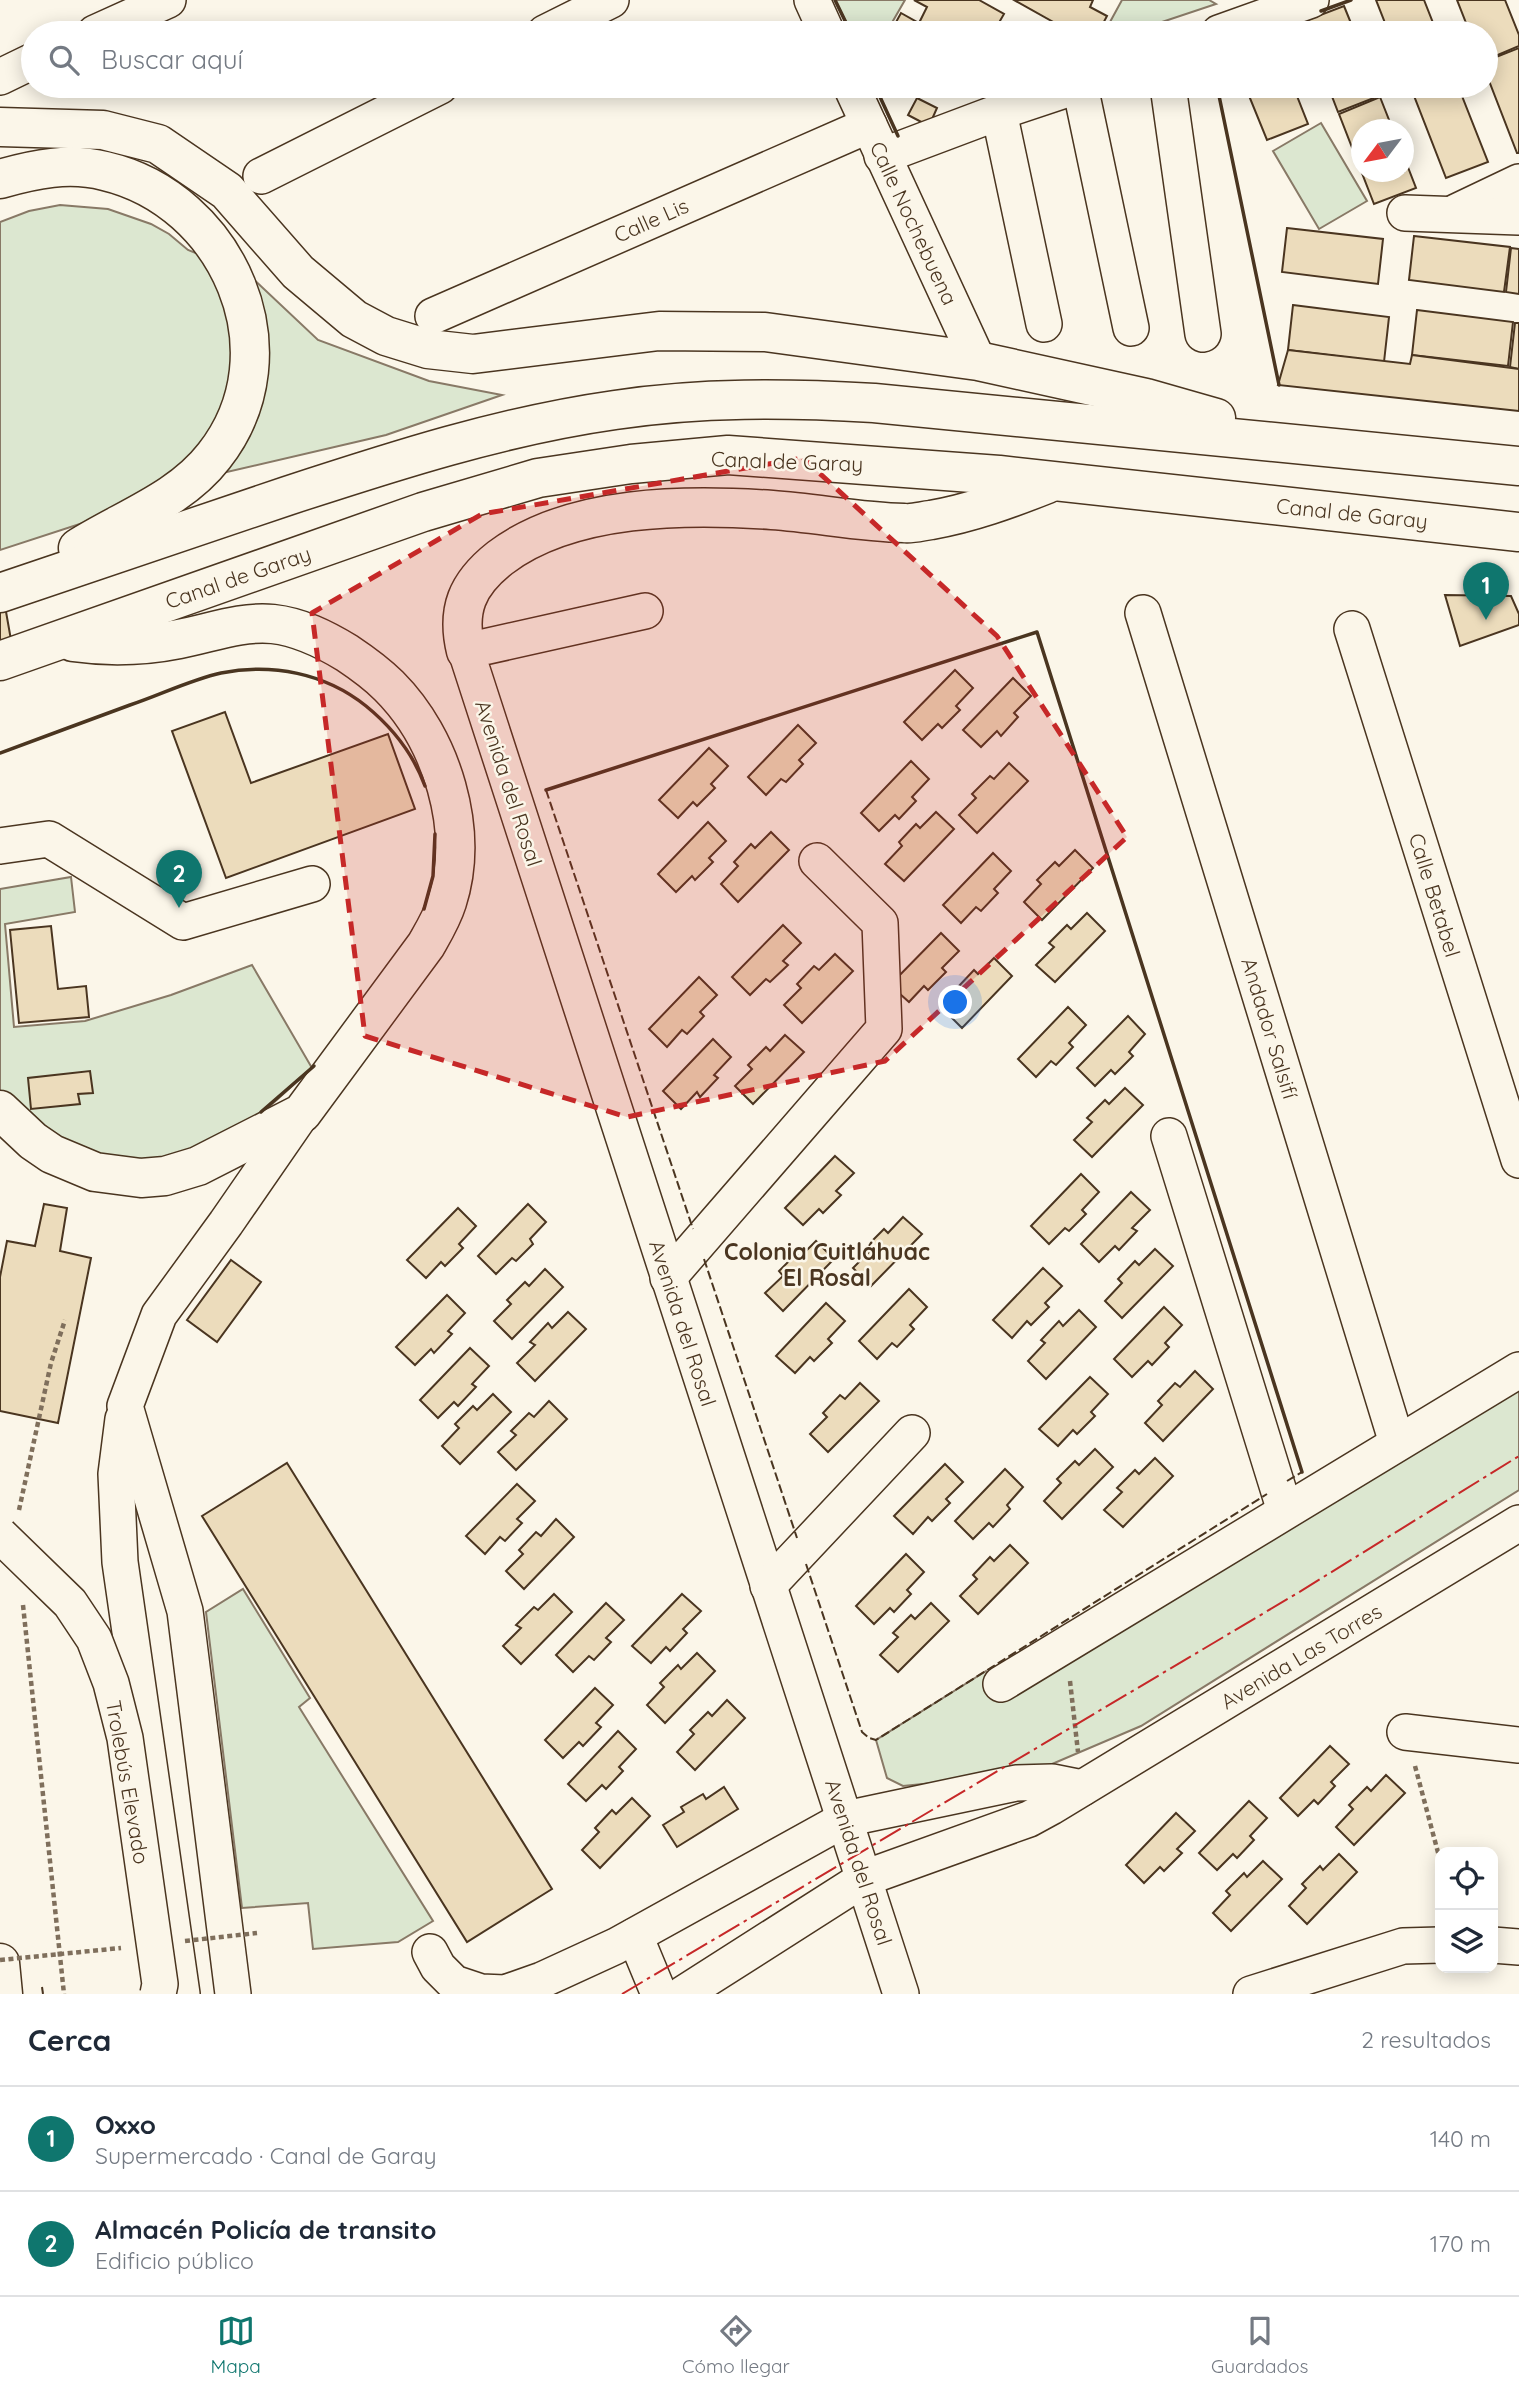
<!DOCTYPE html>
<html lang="es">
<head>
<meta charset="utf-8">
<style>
	body { margin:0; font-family:Quicksand,sans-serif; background:#f2f2f3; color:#1f2937 }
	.controls { position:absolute; right:21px; bottom:21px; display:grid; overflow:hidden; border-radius:14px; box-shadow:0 4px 18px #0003 }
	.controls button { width:63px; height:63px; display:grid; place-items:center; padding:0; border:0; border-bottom:2px solid #e0e1e3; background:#fff; color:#1f2937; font:35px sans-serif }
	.compass { position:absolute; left:1351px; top:119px; width:63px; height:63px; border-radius:50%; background:#fff; box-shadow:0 4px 18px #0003; rotate:238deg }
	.you { position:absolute; left:956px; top:1003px; width:24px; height:24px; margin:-18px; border:5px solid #fff; border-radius:50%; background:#1a73e8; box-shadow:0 0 0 10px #1a73e833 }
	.badge { display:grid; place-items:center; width:46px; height:46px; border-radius:50%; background:#0f766e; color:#fff; font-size:23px; font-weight:700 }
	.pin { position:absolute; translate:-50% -58px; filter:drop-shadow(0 2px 4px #0008) }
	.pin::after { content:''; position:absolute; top:37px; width:24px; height:21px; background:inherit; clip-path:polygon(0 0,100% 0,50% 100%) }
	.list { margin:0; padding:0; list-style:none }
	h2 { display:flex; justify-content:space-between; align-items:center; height:91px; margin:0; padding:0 28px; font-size:30px }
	h2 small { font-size:23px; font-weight:400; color:#747a83 }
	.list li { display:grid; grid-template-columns:46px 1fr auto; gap:21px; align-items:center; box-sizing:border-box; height:105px; padding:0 28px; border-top:2px solid #e0e1e3 }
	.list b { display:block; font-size:26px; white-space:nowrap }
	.list p { margin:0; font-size:23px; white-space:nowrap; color:#747a83 }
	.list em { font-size:23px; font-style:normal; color:#747a83 }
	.icon { flex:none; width:38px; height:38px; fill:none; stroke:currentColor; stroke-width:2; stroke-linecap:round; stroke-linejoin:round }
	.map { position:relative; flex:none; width:1519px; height:1994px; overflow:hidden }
	.search { position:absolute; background:#fff; box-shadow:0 4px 18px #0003; left:21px; right:21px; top:21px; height:77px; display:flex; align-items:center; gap:18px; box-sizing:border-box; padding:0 24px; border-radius:38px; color:#747a83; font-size:26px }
	.sheet { height:301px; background:#fff }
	nav { display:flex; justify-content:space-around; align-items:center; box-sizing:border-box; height:98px; border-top:2px solid #e0e1e3; background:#fff; font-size:19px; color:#747a83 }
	nav a { display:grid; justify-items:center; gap:4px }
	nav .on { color:#0f766e }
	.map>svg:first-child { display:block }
</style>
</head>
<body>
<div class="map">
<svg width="1519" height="1994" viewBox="0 0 1519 1994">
	<rect width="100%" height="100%" fill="#fbf6e9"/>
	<g fill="#dce7d0" stroke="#887966" stroke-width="2">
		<path d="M835,0H905L886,33H851Z"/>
		<path d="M1122,0H1209L1216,4L1129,33H1104Z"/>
		<path d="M1321,123L1367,201L1319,229L1273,151Z"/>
		<path d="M60,205L108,209L151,224L169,234L188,250L248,274L318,340L429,381L502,395L386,435L175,484L92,520L0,550V222L29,211Z"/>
		<path d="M71,877L75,912L5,924L14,1027L85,1021L171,995L252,965L312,1068L270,1106L212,1145L181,1158L87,1161L0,1097V889Z"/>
		<path d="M1519,1388V1490L1141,1726L1031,1773L903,1786L887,1778L876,1740L986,1671L1007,1698Z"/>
		<path d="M243,1589L310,1698L299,1707L433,1921L398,1942L313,1949L308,1903L242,1908L206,1612Z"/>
	</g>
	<g fill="#ecdcbc" stroke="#4a3520" stroke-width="2">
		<path d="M914,0H979L1004,14L993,33L971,32L970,33H890L901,13L919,23L927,7Z"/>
		<path d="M1014,0H1093L1090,7L1107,16L1098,33H1073Z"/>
		<path d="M1376,0H1424L1437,33H1389Z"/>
		<path d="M1457,0H1505L1519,35V46L1486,60V33H1470Z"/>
		<path d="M1344,6L1355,33H1307L1302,22Z"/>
		<path d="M1519,48V153H1517L1486,73V61Z"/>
		<path d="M1245,86H1293L1308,124L1267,140Z"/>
		<path d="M1328,86H1375L1379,96L1338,112Z"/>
		<path d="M1417,86H1458L1488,162L1446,178L1411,88Z"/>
		<path d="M1380,97L1393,130H1362V172H1404V157L1416,188L1374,204L1339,114Z"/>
		<path d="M917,98L937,108L929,126L908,115Z"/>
		<path d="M1287,228L1383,239L1378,284L1282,272Z"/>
		<path d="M1414,236L1510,247L1504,292L1409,280Z"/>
		<path d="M1511,248L1519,249V294L1506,292Z"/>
		<path d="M1293,305L1389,317L1384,362L1288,350Z"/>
		<path d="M1417,310L1513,322L1508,366L1412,355Z"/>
		<path d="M1515,323H1519V369L1510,367Z"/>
		<path d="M1288,350L1410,364L1412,355L1519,369V411L1278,385Z"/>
		<path d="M2,589L14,657L0,659V590Z"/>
		<path d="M1445,595L1511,596L1519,614V625L1460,646Z"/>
		<path d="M955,670L973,688L956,706L960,710L942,728L938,724L922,740L904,722Z"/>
		<path d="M1013,678L1031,696L1014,713L1018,717L1001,736L997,731L981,747L963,730Z"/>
		<path d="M225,712L251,783L388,734L415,809L226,878L172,731Z"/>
		<path d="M798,725L816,743L799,760L803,764L786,782L781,779L766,795L748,777Z"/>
		<path d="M709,748L728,766L711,784L715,788L697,806L693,802L678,818L659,800Z"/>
		<path d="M911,761L929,779L912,797L916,801L899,819L895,815L879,831L861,813Z"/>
		<path d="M1009,763L1028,781L977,833L959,815L976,798L972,794L990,776L994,779Z"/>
		<path d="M936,812L954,829L904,881L885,864L902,846L899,842L916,824L920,828Z"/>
		<path d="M708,822L726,841L709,858L713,862L695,880L692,876L676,892L658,874Z"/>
		<path d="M771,832L789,850L738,902L721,884L738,866L734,862L751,844L755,848Z"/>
		<path d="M1075,850L1093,868L1042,920L1024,902L1041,884L1037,880L1055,862L1059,866Z"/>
		<path d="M993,853L1011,871L994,889L998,893L981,911L976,907L961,923L943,905Z"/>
		<path d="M1087,913L1105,931L1055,982L1036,965L1054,947L1049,943L1067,925L1071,929Z"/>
		<path d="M783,925L801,943L783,961L788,965L770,982L766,979L750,995L732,977Z"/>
		<path d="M51,926L58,989L86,986L89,1017L19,1023L10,930Z"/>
		<path d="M941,933L959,951L942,968L946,972L928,990L924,986L909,1002L890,985Z"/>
		<path d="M835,954L853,971L802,1023L784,1005L801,988L797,984L814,966L819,970Z"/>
		<path d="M994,958L1012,976L962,1028L944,1010L961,992L957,988L974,970L978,974Z"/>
		<path d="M699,977L717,995L700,1012L704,1016L687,1034L682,1030L667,1047L649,1029Z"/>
		<path d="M1068,1007L1086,1025L1069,1043L1073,1047L1056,1065L1051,1061L1036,1077L1018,1059Z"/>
		<path d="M1128,1016L1145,1034L1129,1052L1133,1056L1115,1074L1111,1070L1095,1086L1077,1068Z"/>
		<path d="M785,1035L804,1052L753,1104L735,1086L752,1069L748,1065L766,1047L770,1051Z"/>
		<path d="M713,1039L731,1057L714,1075L718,1078L700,1097L697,1092L681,1109L663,1091Z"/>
		<path d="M90,1071L93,1093L78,1094L80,1104L31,1109L28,1078Z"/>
		<path d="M1125,1088L1143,1105L1092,1157L1074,1140L1092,1122L1087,1118L1105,1100L1109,1104Z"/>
		<path d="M835,1156L854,1173L836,1191L841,1195L823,1213L819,1209L803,1225L785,1208Z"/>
		<path d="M1081,1174L1099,1192L1082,1210L1086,1214L1069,1231L1065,1228L1049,1244L1031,1226Z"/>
		<path d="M1131,1192L1150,1210L1132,1228L1137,1231L1119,1250L1115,1246L1099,1262L1081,1244Z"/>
		<path d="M44,1204L67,1208L60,1251L91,1258L58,1423L0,1411V1277L7,1241L35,1246Z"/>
		<path d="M528,1204L546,1222L530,1239L533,1244L516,1261L512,1258L496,1274L478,1256Z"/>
		<path d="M458,1208L476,1226L459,1244L463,1248L445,1266L441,1262L426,1278L407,1260Z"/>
		<path d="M903,1217L922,1234L871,1286L853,1268L870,1251L866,1247L884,1229L888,1233Z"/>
		<path d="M816,1241L834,1259L783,1311L765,1293L783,1276L779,1271L796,1254L800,1257Z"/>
		<path d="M1155,1249L1173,1266L1122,1318L1105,1301L1122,1283L1118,1279L1135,1261L1139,1265Z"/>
		<path d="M231,1260L261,1282L217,1342L187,1320Z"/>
		<path d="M1043,1268L1062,1286L1045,1303L1049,1307L1031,1325L1027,1321L1012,1338L993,1320Z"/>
		<path d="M545,1269L563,1287L512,1339L494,1321L511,1304L507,1300L525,1282L529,1286Z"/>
		<path d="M909,1289L927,1307L910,1325L914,1329L897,1347L892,1343L877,1359L859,1341Z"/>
		<path d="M447,1295L465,1313L448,1331L452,1334L434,1353L431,1349L415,1365L396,1347Z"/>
		<path d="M826,1303L845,1321L828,1339L832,1343L814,1361L810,1357L795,1373L776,1356Z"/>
		<path d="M1164,1307L1182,1325L1165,1343L1169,1347L1152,1365L1148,1361L1132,1377L1114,1359Z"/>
		<path d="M1079,1310L1096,1327L1046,1379L1028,1361L1045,1343L1041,1340L1059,1321L1063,1326Z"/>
		<path d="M568,1312L586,1329L535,1381L517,1363L535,1345L530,1342L548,1323L552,1328Z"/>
		<path d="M470,1348L489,1366L472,1384L476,1387L458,1406L454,1402L438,1418L420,1400Z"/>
		<path d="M1195,1371L1213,1389L1163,1441L1145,1423L1162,1405L1158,1401L1175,1383L1180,1387Z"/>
		<path d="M1090,1377L1108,1394L1091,1412L1095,1416L1077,1434L1073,1430L1058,1446L1039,1429Z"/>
		<path d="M860,1383L879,1401L828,1452L810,1434L827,1417L823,1413L840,1395L845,1399Z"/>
		<path d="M493,1394L511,1412L460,1464L442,1446L459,1428L455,1424L473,1406L477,1410Z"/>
		<path d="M549,1401L567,1419L516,1470L498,1452L516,1435L511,1431L529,1413L534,1417Z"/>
		<path d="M1095,1449L1113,1467L1062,1519L1044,1501L1061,1483L1057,1479L1075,1461L1079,1465Z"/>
		<path d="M1155,1458L1173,1476L1123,1527L1104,1510L1122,1492L1117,1488L1135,1470L1139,1474Z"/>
		<path d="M287,1463L552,1889L467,1942L202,1516Z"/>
		<path d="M945,1464L963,1482L946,1499L950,1503L932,1521L928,1517L913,1534L894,1516Z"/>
		<path d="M1005,1469L1023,1487L1007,1505L1010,1509L993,1527L989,1523L973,1539L955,1521Z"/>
		<path d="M517,1484L535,1501L517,1519L522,1523L505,1541L500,1537L485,1554L466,1536Z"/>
		<path d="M556,1519L574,1537L524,1589L506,1571L523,1554L519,1550L536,1532L541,1536Z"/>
		<path d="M1010,1545L1028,1563L978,1614L960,1596L977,1579L973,1575L990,1557L994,1561Z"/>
		<path d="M906,1554L924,1572L907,1590L911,1594L894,1612L890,1608L874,1624L856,1606Z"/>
		<path d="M554,1594L572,1612L521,1664L503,1646L521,1628L516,1625L534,1607L538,1610Z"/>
		<path d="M682,1594L701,1611L683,1629L687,1633L670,1651L666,1647L651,1663L632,1646Z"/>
		<path d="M606,1603L624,1620L606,1638L611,1642L594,1660L589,1656L573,1672L556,1655Z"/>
		<path d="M931,1603L949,1621L898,1672L880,1655L898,1637L893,1633L911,1615L915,1619Z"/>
		<path d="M697,1653L715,1671L665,1723L647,1705L664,1687L660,1683L678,1665L681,1669Z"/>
		<path d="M595,1688L613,1705L596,1723L601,1727L583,1746L579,1742L563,1758L545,1740Z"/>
		<path d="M727,1700L745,1718L695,1770L677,1752L694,1734L690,1730L708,1712L712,1716Z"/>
		<path d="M618,1731L636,1749L619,1767L623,1771L606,1789L602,1785L586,1801L568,1784Z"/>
		<path d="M1330,1746L1349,1764L1331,1782L1335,1786L1318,1804L1314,1800L1298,1816L1280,1798Z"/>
		<path d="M1386,1775L1405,1793L1354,1845L1336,1827L1353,1809L1349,1805L1367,1787L1371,1791Z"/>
		<path d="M724,1787L738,1809L677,1847L663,1825L684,1812L681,1807L703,1794L706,1799Z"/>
		<path d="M632,1798L650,1816L600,1868L582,1850L599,1832L595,1828L612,1810L616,1814Z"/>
		<path d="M1249,1801L1267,1818L1250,1836L1254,1840L1237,1858L1233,1854L1217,1870L1199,1853Z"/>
		<path d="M1176,1813L1195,1831L1177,1849L1182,1853L1164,1871L1160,1867L1144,1883L1126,1865Z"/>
		<path d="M1339,1854L1357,1872L1307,1924L1289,1906L1306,1888L1302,1884L1320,1866L1323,1870Z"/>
		<path d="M1263,1861L1282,1879L1231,1931L1213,1913L1230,1895L1226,1891L1244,1873L1247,1877Z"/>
	</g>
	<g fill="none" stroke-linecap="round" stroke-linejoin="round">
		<g stroke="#4a3520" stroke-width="38">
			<g id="minor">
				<path d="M812,0L827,33"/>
				<path d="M95,33L168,0"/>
				<path d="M545,33L611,0"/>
				<path d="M1219,33L1311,0"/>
				<path d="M0,77L33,61"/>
				<path d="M851,86L978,361"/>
				<path d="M1080,86L1131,328"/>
				<path d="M1168,86L1203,334"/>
				<path d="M999,112L1044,324"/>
				<path d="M882,156L999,112L1077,86"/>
				<path d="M261,176L440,86"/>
				<path d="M1456,212L1519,182"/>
				<path d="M1405,213L1519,217"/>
				<path d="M433,316L869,125"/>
				<path d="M645,611L466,651L901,1994"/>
				<path d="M1143,613L1397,1443"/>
				<path d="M1352,629L1519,1160"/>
				<path d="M0,846L49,839L183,922L312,884"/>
				<path d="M1169,1136L1285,1511"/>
				<path d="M668,1278L884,1029L880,923L817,861"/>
				<path d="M123,1419L116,1474L120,1562L182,1994"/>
				<path d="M768,1586L912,1433"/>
				<path d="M1001,1684L1519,1370"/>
				<path d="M1405,1732L1519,1745"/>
				<path d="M635,1936L659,1994"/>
				<path d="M1493,1945L1519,1947"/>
				<path d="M430,1952L438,1967L454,1983L481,1992L505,1993L542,1980L616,1946L845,1819L1016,1783L1052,1782L1082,1788"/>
				<path d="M233,1994L185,1611L125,1406L159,1315L226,1223L302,1113"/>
				<path d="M683,1994L865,1878L1029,1819L1051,1807L1519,1523"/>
				<path d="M1251,1994L1403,1946L1440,1945"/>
			</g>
		</g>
		<g stroke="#4a3520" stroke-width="41">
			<g id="major">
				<path d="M0,127L103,130L158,144L227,191L298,272L354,319L386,336L428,349L473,354L659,331L765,332L978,361L1146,398L1216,418"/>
				<path d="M0,179C35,169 69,162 105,171C228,200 296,352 214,456C180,500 124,519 78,548"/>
				<path d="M0,593C95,560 191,528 287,496C394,461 502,426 615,410C701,397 787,398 874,403L1519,466"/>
				<path d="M466,651C456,610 467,584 500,558C571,504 687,504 772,510C816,513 860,522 904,523C913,524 922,521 931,520C971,513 1009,499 1047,484"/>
				<path d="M0,661L423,512L538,478L631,464L728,455L999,475L1519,532"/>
				<path d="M0,1110L33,1141L52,1154L95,1172L141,1178L165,1176L198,1166L302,1113L426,945C434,931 442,918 447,902C470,830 442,739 389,686C376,673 362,663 347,653C324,639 300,627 273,624C240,621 211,633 179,639C144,646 108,647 73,642"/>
				<path d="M0,1963L3,1994"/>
			</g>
		</g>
		<g stroke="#7f6f5c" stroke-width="4.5" stroke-dasharray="5 3.5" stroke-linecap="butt">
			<path d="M19,1510L51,1363L65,1320"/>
			<path d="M23,1605L64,1994"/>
			<path d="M1070,1681L1078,1752"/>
			<path d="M1415,1766L1440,1860"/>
		</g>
		<use href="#minor" stroke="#fbf6e9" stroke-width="35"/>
		<use href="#major" stroke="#fbf6e9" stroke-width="38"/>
		<g stroke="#4a3520" stroke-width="38" stroke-linecap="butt">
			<path id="minor-bridge" d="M0,1535L70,1603L94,1639L111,1683L125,1738L160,1984L158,1994"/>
		</g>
		<g stroke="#7f6f5c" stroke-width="4.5" stroke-dasharray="5 3.5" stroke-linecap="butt">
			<path d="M185,1941L257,1933"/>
			<path d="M0,1960L121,1948"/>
		</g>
		<use href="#minor-bridge" stroke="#fbf6e9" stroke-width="35"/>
		<g stroke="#4a3520" stroke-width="2" stroke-dasharray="9 3.5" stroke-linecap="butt">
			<path d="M546,790L693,1229"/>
			<path d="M704,1259L797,1538"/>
			<path d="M1287,1481L1302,1472"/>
			<path d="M806,1564L862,1732L869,1738L876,1740L1267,1494"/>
			<path d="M42,1987L43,1994"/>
		</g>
		<g stroke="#4a3520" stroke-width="3.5">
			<path d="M835,0L851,33"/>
			<path d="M1321,11L1351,0"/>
			<path d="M875,86L898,136"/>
			<path d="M1217,86L1279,385"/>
			<path d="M1093,92L1109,86"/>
			<path d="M0,753C43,737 87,721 130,705C160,695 190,680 221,673C272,663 325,673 366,706C393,728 413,753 425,786"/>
			<path d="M546,790L1037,632L1302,1472"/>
			<path d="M424,909L433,876L435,834"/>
			<path d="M261,1112L314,1066"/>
		</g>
		<path stroke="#c62828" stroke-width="2" stroke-dasharray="24 5 3.5 5" stroke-linecap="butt" d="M622,1994L1296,1594L1519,1456"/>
	</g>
	<path fill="#c62828" fill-opacity="0.2" stroke="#c62828" stroke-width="5" stroke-dasharray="14 9" stroke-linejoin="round" d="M803,458L997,636L1127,837L885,1061L627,1117L365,1036L312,613L482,514Z"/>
	<g text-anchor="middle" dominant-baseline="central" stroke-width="5" stroke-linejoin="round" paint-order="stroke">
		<g font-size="21" fill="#4a3520" stroke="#fbf6e9">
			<text transform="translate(651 220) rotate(-24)">Calle Lis</text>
			<text transform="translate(914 223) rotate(65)">Calle Nochebuena</text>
			<text transform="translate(787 461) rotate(2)">Canal de Garay</text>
			<text transform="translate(1352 513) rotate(6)">Canal de Garay</text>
			<text transform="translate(238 577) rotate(-19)">Canal de Garay</text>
			<text transform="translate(509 783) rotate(72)">Avenida del Rosal</text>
			<text transform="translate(1435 895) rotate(73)">Calle Betabel</text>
			<text transform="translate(1270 1028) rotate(73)">Andador Salsifí</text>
			<text transform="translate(683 1323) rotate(72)">Avenida del Rosal</text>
			<text transform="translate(1301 1656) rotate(-31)">Avenida Las Torres</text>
			<text transform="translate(128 1782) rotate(80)">Trolebús Elevado</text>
			<text transform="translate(859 1862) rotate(72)">Avenida del Rosal</text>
		</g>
		<g font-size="23" font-weight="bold" fill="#4a3520" stroke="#fbf6e9">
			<text x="827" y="1251">Colonia Cuitláhuac<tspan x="827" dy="26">El Rosal</tspan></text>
		</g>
	</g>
</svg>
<div class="controls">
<button><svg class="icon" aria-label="locate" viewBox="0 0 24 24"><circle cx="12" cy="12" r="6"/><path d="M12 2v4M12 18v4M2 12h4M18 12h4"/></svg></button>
<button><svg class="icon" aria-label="layers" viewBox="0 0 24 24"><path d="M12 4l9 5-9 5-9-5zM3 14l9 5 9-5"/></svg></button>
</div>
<svg class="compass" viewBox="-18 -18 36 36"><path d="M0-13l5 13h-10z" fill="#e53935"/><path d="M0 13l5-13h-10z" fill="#747a83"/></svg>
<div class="you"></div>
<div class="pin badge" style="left:1486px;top:620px">1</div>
<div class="pin badge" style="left:179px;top:908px">2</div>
<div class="search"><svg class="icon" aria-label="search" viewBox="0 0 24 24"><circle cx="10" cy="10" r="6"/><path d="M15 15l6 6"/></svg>Buscar aquí</div>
</div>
<section class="sheet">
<h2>Cerca<small>2 resultados</small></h2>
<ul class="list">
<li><span class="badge">1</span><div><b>Oxxo</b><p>Supermercado · Canal de Garay</p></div><em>140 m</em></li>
<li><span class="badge">2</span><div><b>Almacén Policía de transito</b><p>Edificio público</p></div><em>170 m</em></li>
</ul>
</section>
<nav>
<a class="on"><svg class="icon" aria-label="map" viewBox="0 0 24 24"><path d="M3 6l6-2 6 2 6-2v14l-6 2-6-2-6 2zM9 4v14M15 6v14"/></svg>Mapa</a>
<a><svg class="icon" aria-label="directions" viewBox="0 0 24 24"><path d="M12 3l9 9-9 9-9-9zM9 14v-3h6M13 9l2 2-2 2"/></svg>Cómo llegar</a>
<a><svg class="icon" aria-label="saved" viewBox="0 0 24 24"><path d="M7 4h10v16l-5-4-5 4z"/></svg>Guardados</a>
</nav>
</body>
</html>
